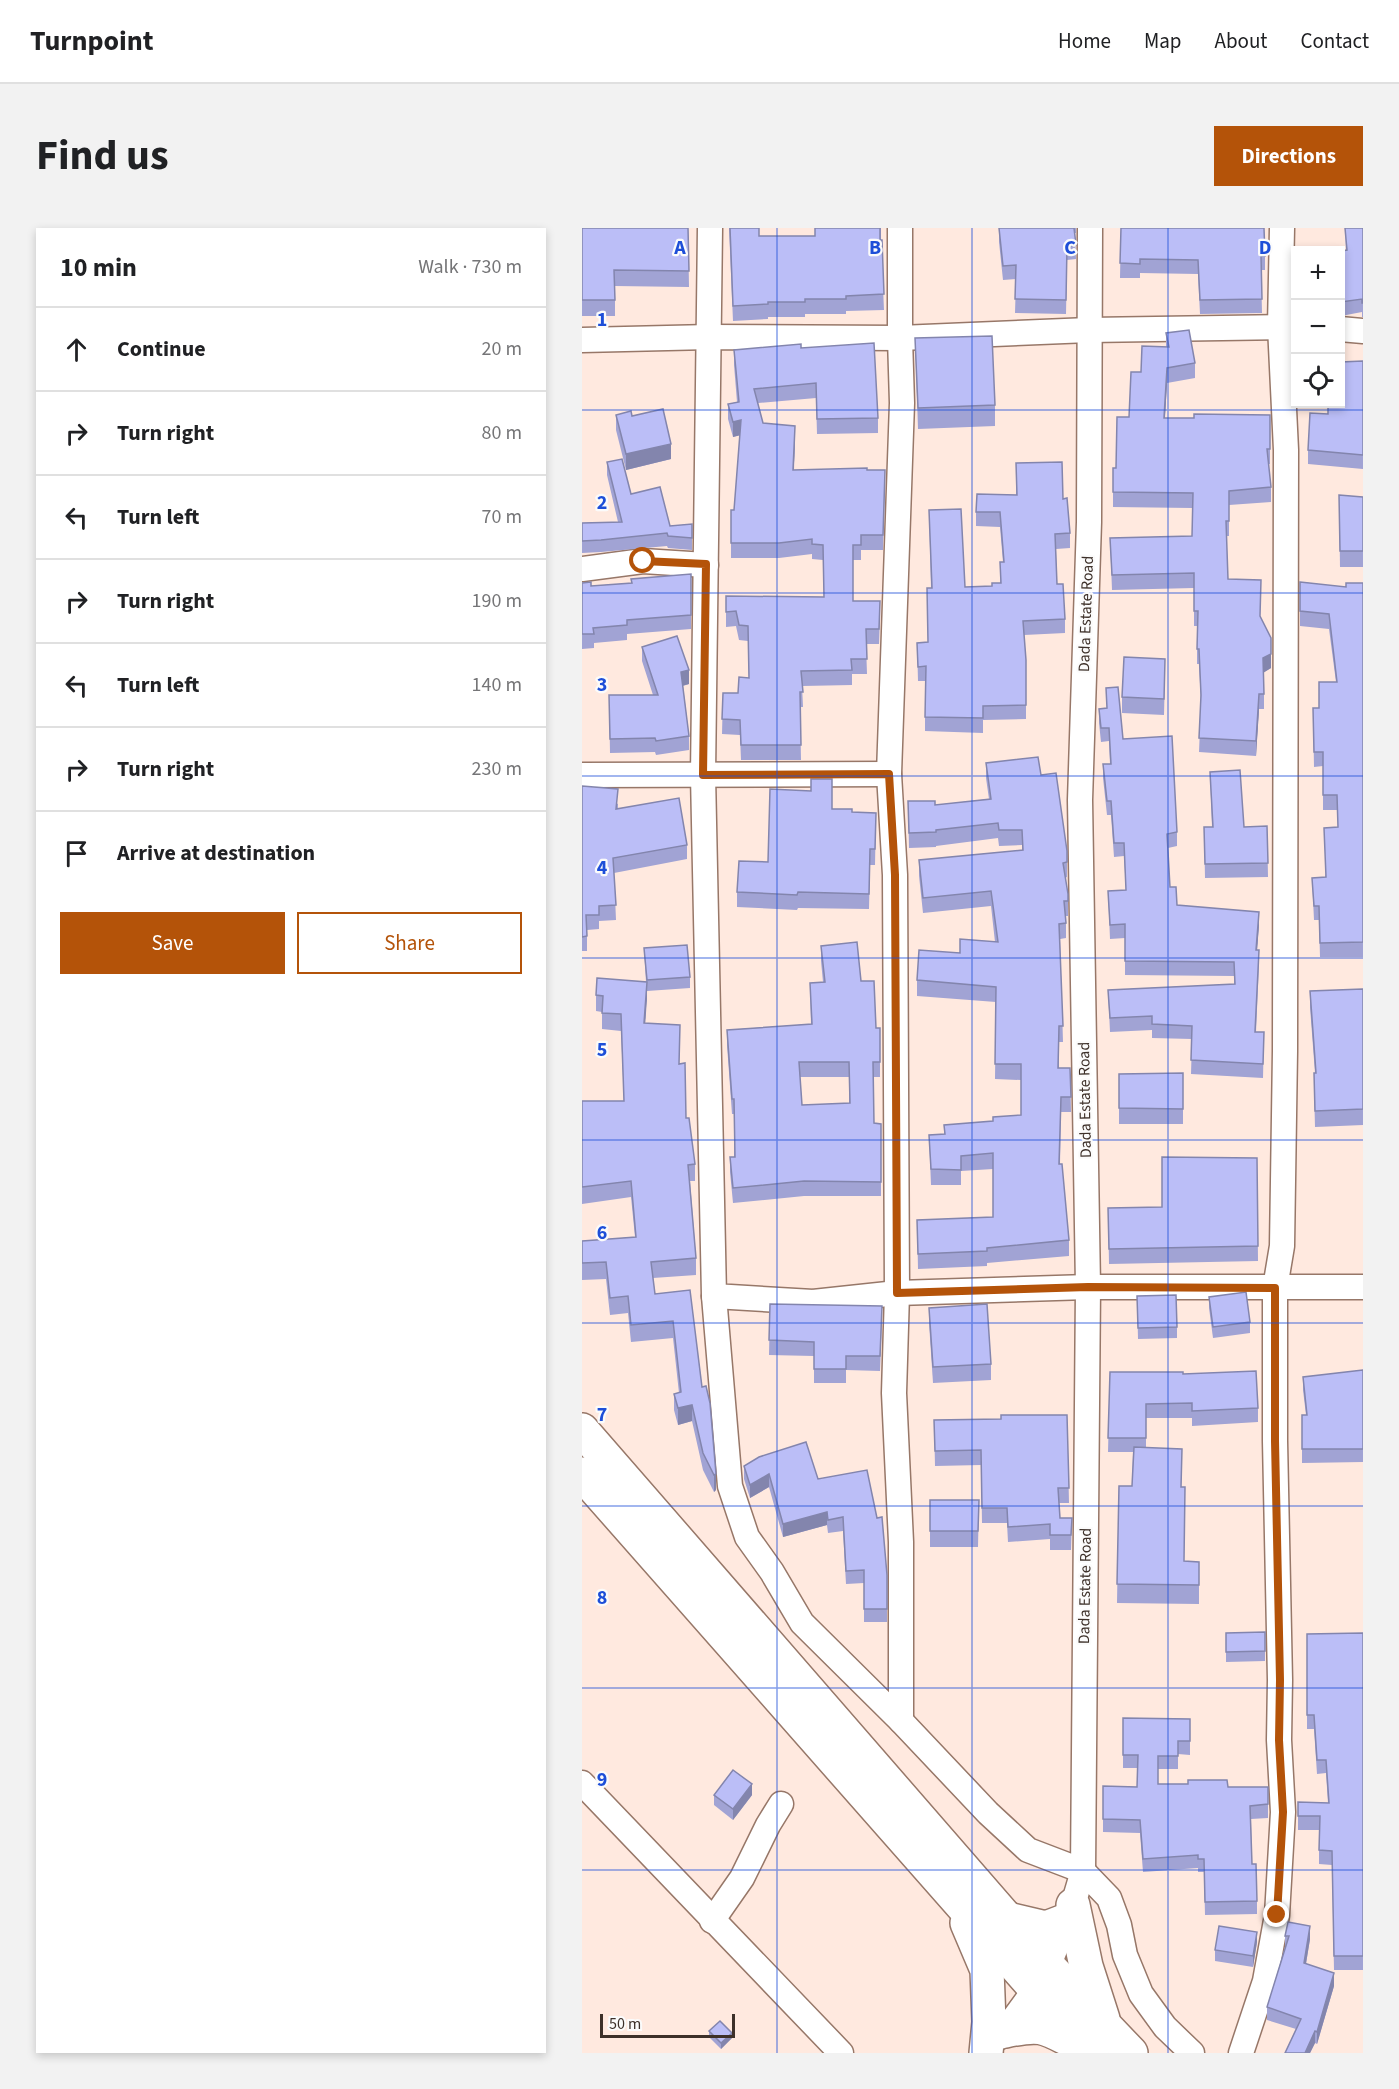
<!DOCTYPE html>
<html lang="en">
<head>
<meta charset="utf-8">
<style>
	body { margin:0; font-family:"Source Sans 3",sans-serif; background:#f2f2f2; color:#202124 }
	.controls { position:absolute; right:18px; top:18px; display:grid; overflow:hidden; border-radius:0px; box-shadow:0 3px 9px #0003 }
	.controls button { width:54px; height:54px; display:grid; place-items:center; padding:0; border:0; border-bottom:2px solid #e0e0e0; background:#fff; color:#202124; font:30px sans-serif }
	.scale { position:absolute; left:18px; bottom:15px; width:135px; box-sizing:border-box; padding-left:6px; border:3px solid #3d3029; border-top:0; font-size:16px; line-height:21px; white-space:nowrap; color:#3d3029; -webkit-text-stroke:4px #fbfbfb; paint-order:stroke }
	.stop { position:absolute; width:18px; height:18px; margin:-14px; border:4px solid #b45309; border-radius:50%; background:#fff }
	.stop.end { background:#b45309; border-color:#fff; box-shadow:0 2px 6px #0008 }
	.list { margin:0; padding:0; list-style:none }
	h2 { display:flex; justify-content:space-between; align-items:center; height:78px; margin:0; padding:0 24px; font-size:26px }
	h2 small { font-size:20px; font-weight:400; color:#757577 }
	.list li { display:grid; grid-template-columns:39px 1fr auto; gap:18px; align-items:center; box-sizing:border-box; height:84px; padding:0 24px; border-top:2px solid #e0e0e0 }
	.list b { display:block; font-size:22px; white-space:nowrap }
	.list em { font-size:20px; font-style:normal; color:#757577 }
	.actions { display:flex; gap:12px; padding:18px 24px }
	.actions a { flex:1; padding:14px 0; border:2px solid #b45309; border-radius:0px; text-align:center; font-size:21px; color:#b45309 }
	.actions .main { background:#b45309; color:#fff }
	.icon { flex:none; width:33px; height:33px; fill:none; stroke:currentColor; stroke-width:2; stroke-linecap:round; stroke-linejoin:round }
	.map { position:relative; flex:none; width:781px; height:1825px; overflow:hidden; border-radius:0px }
	header { display:flex; align-items:center; gap:36px; box-sizing:border-box; height:84px; padding:0 30px; background:#fff; border-bottom:2px solid #e0e0e0 }
	header strong { font-size:28px }
	nav { display:flex; gap:33px; margin-inline-start:auto; font-size:21px }
	.intro { display:flex; align-items:center; justify-content:space-between; box-sizing:border-box; height:144px; padding:0 36px }
	h1 { margin:0; font-size:42px }
	.button { padding:15px 27px; border-radius:0px; background:#b45309; color:#fff; font-size:21px; font-weight:700 }
	main { display:flex; gap:36px; padding:0 36px }
	aside { flex:1; background:#fff; border-radius:0px; box-shadow:0 3px 9px #0003 }
	.map>svg:first-child { display:block }
</style>
</head>
<body>
<header>
<strong>Turnpoint</strong>
<nav><a>Home</a><a>Map</a><a>About</a><a>Contact</a></nav>
</header>
<div class="intro"><h1>Find us</h1><a class="button">Directions</a></div>
<main>
<aside>
<h2>10 min<small>Walk · 730 m</small></h2>
<ul class="list">
<li><svg class="icon" aria-label="ahead" viewBox="0 0 24 24"><path d="M12 20V5M6 11l6-6 6 6"/></svg><div><b>Continue</b></div><em>20 m</em></li>
<li><svg class="icon" aria-label="right" viewBox="0 0 24 24"><path d="M7 20v-9h11M14 6l5 5-5 5"/></svg><div><b>Turn right</b></div><em>80 m</em></li>
<li><svg class="icon" aria-label="left" viewBox="0 0 24 24"><path d="M17 20v-9H6M10 6l-5 5 5 5"/></svg><div><b>Turn left</b></div><em>70 m</em></li>
<li><svg class="icon" aria-label="right" viewBox="0 0 24 24"><path d="M7 20v-9h11M14 6l5 5-5 5"/></svg><div><b>Turn right</b></div><em>190 m</em></li>
<li><svg class="icon" aria-label="left" viewBox="0 0 24 24"><path d="M17 20v-9H6M10 6l-5 5 5 5"/></svg><div><b>Turn left</b></div><em>140 m</em></li>
<li><svg class="icon" aria-label="right" viewBox="0 0 24 24"><path d="M7 20v-9h11M14 6l5 5-5 5"/></svg><div><b>Turn right</b></div><em>230 m</em></li>
<li><svg class="icon" aria-label="arrive" viewBox="0 0 24 24"><path d="M6 21V4h12l-3 4 3 4H6"/></svg><div><b>Arrive at destination</b></div></li>
</ul>
<div class="actions"><a class="main">Save</a><a>Share</a></div>
</aside>
<div class="map">
<svg width="781" height="1825" viewBox="0 0 781 1825">
	<rect width="100%" height="100%" fill="#ffe9df"/>
	<g fill="none" stroke-linecap="round" stroke-linejoin="round">
		<g stroke="#977768" stroke-width="27">
			<g id="minor">
				<path d="M128,0L121,547L132,1068L231,1074L315,1065L506,1059H781"/>
				<path d="M318,0V110L320,175L307,546L313,647L315,1065L312,1165L319,1314V1493"/>
				<path d="M758,101L781,103"/>
				<path d="M0,112L128,109L318,110L507,102L714,99"/>
				<path d="M0,341L61,333L124,337"/>
				<path d="M0,547L307,546"/>
				<path d="M132,1068L148,1258L165,1309L190,1344L220,1395L319,1493L406,1585L446,1622L501,1643L527,1670L537,1697L543,1727L559,1766L583,1799L610,1825"/>
				<path d="M0,1555L259,1825"/>
				<path d="M130,1693L160,1650L186,1597L199,1576"/>
				<path d="M418,1809L462,1749L491,1677L501,1643L506,1059L498,572L507,294L508,0"/>
				<path d="M659,1825L683,1753L695,1687L701,1584L697,1512L698,1452L693,1213V1060L700,1018L703,823L704,222L698,98L700,0"/>
			</g>
		</g>
		<g stroke="#977768" stroke-width="36">
			<g id="highway">
				<path d="M0,1202L467,1739L549,1825"/>
				<path d="M0,1246L510,1825"/>
				<path d="M491,1677L504,1738L521,1791"/>
				<path d="M426,1691L464,1700L485,1692"/>
				<path d="M385,1695L405,1742L407,1794L404,1825"/>
				<path d="M423,1803C462,1795 462,1799 497,1817"/>
			</g>
		</g>
		<use href="#minor" stroke="#fff" stroke-width="24"/>
		<use href="#highway" stroke="#fff" stroke-width="33"/>
	</g>
	<g fill="#a1a3d4" fill-rule="evenodd">
		<path d="M0,0H106L107,59L33,58V88H0Z"/>
		<path d="M147,0H177V8H233V0H299V12L302,82L264,83V86H223V89H186V91L151,93Z"/>
		<path d="M417,0H494V5H493L494,31L485,32L484,86L433,85L434,51L421,52L417,14Z"/>
		<path d="M539,0L683,28V42H679L680,85L618,86L616,46L558,45V50H538Z"/>
		<path d="M763,0H781V89H780V84L759,88V23L764,22Z"/>
		<path d="M584,105L613,135V150L585,155L583,190H612L688,187V236H686L689,259V274L647,277V308H644L646,351L678,389L689,410V440L682,444V481H677L674,528L617,524L619,475L617,436H615V398H612V360L530,362L528,310L610,308V280L531,279V240H534L559,144L584,119Z"/>
		<path d="M333,110L413,177V198L336,201Z"/>
		<path d="M219,120L296,190V205L235,206L234,170L176,175L181,195L213,212L212,242H285L303,257L301,322H279V332H271V373L298,388L297,416H284L285,446H270V457L220,458L221,479H218L219,532H159L158,507L140,506L141,465H156L167,450L166,413L157,412L154,398L144,399V368L242,369L241,332L230,331V326L197,330H149V282H152L158,207L151,209L146,191V176L155,174L152,137V122Z"/>
		<path d="M781,133V241L726,236V222L746,186Z"/>
		<path d="M34,187L50,188L89,231L44,242L34,202Z"/>
		<path d="M25,234L49,266L88,298L110,296V322L86,320L85,318L19,324L0,325V295L36,294L25,247Z"/>
		<path d="M434,235L481,271L488,305V320L474,321L475,356L483,391V405L442,407L444,432V491L401,492V505L343,503V453H336L335,415L346,414L345,360H349L347,282L383,359L410,358L418,355L421,334L418,299L394,298V284L434,267Z"/>
		<path d="M757,267L781,269V339H758Z"/>
		<path d="M109,346V401L45,406V412L12,415V420L0,421V355L9,358L49,355Z"/>
		<path d="M718,354L764,359L781,355V729H738L737,692H732L730,650L743,649L756,599L755,582H741V538L732,539L731,480H737L754,454L747,401L718,398Z"/>
		<path d="M60,419L107,456L101,458L107,508V522L74,527L73,524L28,525L27,467H71L60,433Z"/>
		<path d="M583,447L582,487L540,485V469Z"/>
		<path d="M524,460L541,511L595,604V618L586,620L588,659L595,677L677,697L675,722L677,736L674,804H682L681,850L609,846L610,811L570,810V802L528,804L526,762L652,756V748L543,747V710L528,711L526,663L544,662L542,628L532,629L529,587H525L521,550V536H528L527,513L519,514L517,495V481L525,480Z"/>
		<path d="M404,535L459,547L485,623V649L483,650L486,666V688H484V710L478,711L481,814H477V840H488L489,884H479L478,936L487,1012V1028L405,1035V1038L336,1041L335,992L411,989V941L379,943V957H349L347,907L362,906V897L411,893L439,887V852L413,851L414,774L335,768V752L378,725L413,714L409,678L341,685L337,648V632L440,622V617L417,618L416,610L354,618V619L327,620L326,573L353,577L407,571L404,550Z"/>
		<path d="M628,544L662,599L685,598L686,649L623,650L622,599H630Z"/>
		<path d="M0,558L36,576V581L105,617V631L32,645L34,692L17,693V701L5,702V723H0Z"/>
		<path d="M250,581L270,584L294,585L293,637H288L287,681L216,680L215,682L155,679V664L186,634Z"/>
		<path d="M239,718L279,753L294,800H298V849H291L292,895L299,896V968H222L151,975L148,944V929H152V886H150L145,817V802L229,796L228,755L241,754L239,733ZM218,849H267V875L220,877Z"/>
		<path d="M62,720L108,749V760L65,763L63,795L98,814L97,836L104,890L113,936V953H108L114,1030V1047L71,1050L73,1066L108,1062L120,1159L134,1262L132,1264L121,1242L110,1193L96,1197L92,1182V1166L97,1165L91,1110L49,1114L46,1085L28,1087L24,1051L0,1052V1013L53,1009L49,969L0,976V873H42L39,803L20,801V784L14,783V767L64,754Z"/>
		<path d="M781,761V897L733,899L732,860V845H733L728,779V763Z"/>
		<path d="M601,845V896H537V846Z"/>
		<path d="M675,930L676,1033L527,1036L526,980L580,979Z"/>
		<path d="M555,1068L595,1099V1110L556,1111Z"/>
		<path d="M627,1069L668,1094V1105L631,1110L627,1080Z"/>
		<path d="M188,1076L300,1093L298,1143L264,1142V1155H232V1128L187,1127Z"/>
		<path d="M347,1080L409,1136V1152L351,1155L347,1095Z"/>
		<path d="M781,1142V1234L720,1235V1187H724L721,1162V1149Z"/>
		<path d="M528,1144L601,1146L676,1180V1194L610,1198V1190H564V1219L600,1240L599,1259L602,1333L617,1334V1376L535,1375L537,1258H550L551,1224H526Z"/>
		<path d="M485,1187L487,1275H477L478,1290H490L489,1322H468V1311L426,1314L425,1295H400L399,1237L353,1238L352,1192L419,1191Z"/>
		<path d="M162,1238L236,1251L305,1347V1394H282V1355L264,1356L261,1303L246,1305L245,1297L201,1309L187,1259L168,1270L162,1251Z"/>
		<path d="M348,1272H397L396,1319H348Z"/>
		<path d="M644,1405L683,1423V1433L644,1434Z"/>
		<path d="M781,1405V1742H752L750,1637L737,1636V1602H716V1574L746,1575L744,1545L735,1546L732,1501H725V1406Z"/>
		<path d="M541,1490L608,1491V1527L596,1526V1541H576V1556L646,1559H686V1590L669,1591L670,1636L675,1673V1686L623,1687L622,1644H616V1640L561,1644L558,1605L521,1604V1558L555,1559L556,1540H541Z"/>
		<path d="M132,1567H170L151,1592L132,1577Z"/>
		<path d="M703,1708L728,1711L724,1736L752,1758L735,1816L733,1815L728,1825H703L714,1801L685,1792V1779L703,1719Z"/>
		<path d="M675,1714L671,1739L633,1733V1722Z"/>
		<path d="M127,1803L150,1810L139,1821L127,1809Z"/>
	</g>
	<g fill="#8385ad">
		<path d="M585,140V155L582,205V190Z"/>
		<path d="M159,192V207L151,209V194Z"/>
		<path d="M213,198V212L211,257V242Z"/>
		<path d="M89,216V231L44,242V226Z"/>
		<path d="M689,426V440L681,445V430Z"/>
		<path d="M107,442V456L99,458V444Z"/>
		<path d="M677,466V481L674,528V513Z"/>
		<path d="M677,684V697L674,736V722Z"/>
		<path d="M65,754V771L62,812V795Z"/>
		<path d="M110,1177V1193L96,1197V1180Z"/>
		<path d="M134,1246V1262L132,1264V1247Z"/>
		<path d="M187,1246V1259L168,1270V1257Z"/>
		<path d="M245,1284V1297L201,1309V1296Z"/>
		<path d="M170,1556V1567L151,1592V1581Z"/>
		<path d="M728,1698V1711L722,1747V1735Z"/>
		<path d="M675,1704V1714L671,1739V1728Z"/>
		<path d="M752,1745V1758L735,1816V1804Z"/>
		<path d="M733,1803V1815L728,1825H723Z"/>
		<path d="M150,1805V1810L139,1821V1815Z"/>
	</g>
	<g fill="#bbbef7" stroke="#8385ad" stroke-width="1.5" fill-rule="evenodd">
		<path d="M0,0H106L107,43L32,42L33,72H0Z"/>
		<path d="M148,0H177V8H233V0H298V12H300L302,66L264,68V71H223V74H186V76L151,78Z"/>
		<path d="M417,0H492L494,17L485,18L484,72L433,71L434,37L421,38Z"/>
		<path d="M539,0H682L683,28H679L680,71L618,72L616,32L558,31V36L538,35Z"/>
		<path d="M763,0H781V75H780V71L759,74V23L765,22Z"/>
		<path d="M607,102L613,135L585,140L582,190H612V186L688,187V221H685L689,259L647,263V293H644L646,351L679,352L678,388L689,410V426L681,430L682,466H677L674,513L617,510L619,467L617,421H615L616,383H612V345L530,347L528,310L610,308L611,265L531,264V240H534L535,189H547L549,144H559L560,118L587,119L584,105Z"/>
		<path d="M410,108L413,177L336,180L333,110Z"/>
		<path d="M292,115L296,190L235,191L234,155L172,161L181,195L213,198L211,242L285,240V242H303L301,307H279V317H271V373H298L297,401H284L285,431H269L270,442L219,443L221,464H218L219,517H159L158,492L140,491L141,465H156L157,449L167,450L166,398L157,397L154,383L144,384V368L242,369L241,317L230,316V311L197,315H149V282H152L159,192L151,194L146,176L157,174L152,122L219,116V120Z"/>
		<path d="M781,133V227L726,222L728,185L746,186V176H759V134Z"/>
		<path d="M81,181L89,216L44,226L34,187L49,183L50,188Z"/>
		<path d="M40,231L49,266L78,259L88,298L110,296V310L86,308L85,305L19,312L0,313V295L40,294L25,234Z"/>
		<path d="M480,234L481,271L485,270L488,305L473,306L475,356H481L483,391L441,393L444,432V477L401,478V490L343,489L344,438L336,439L335,415L346,414L345,360H350L347,282L379,281L383,359L410,358V355H419L418,334H422L418,284H394L395,266L435,267L434,235Z"/>
		<path d="M757,267L781,269V323H758Z"/>
		<path d="M109,346V387L45,392V397L11,400L12,406H0V355L9,354V358L50,355L49,351Z"/>
		<path d="M718,354L764,359V355H781V714L738,715L737,678H732L730,650L744,649L742,600L756,599L755,567H741V524H732L731,480H737V454H755L747,386L718,383Z"/>
		<path d="M95,408L107,442L99,444L107,508L74,513L73,510L28,511L27,467H76L60,419Z"/>
		<path d="M542,429L583,431L582,471L540,469Z"/>
		<path d="M536,459L541,511L590,508L595,604L585,606L588,659H594L595,677L677,684L674,722H677L673,804H682L681,836L609,832L610,798L570,796V788L528,790L526,762L653,756L652,734L543,733V696L528,697L526,663L544,662L542,615H532L529,573H525L521,536H529L527,500H519L517,481L525,480L524,460Z"/>
		<path d="M456,529L459,547L474,545L485,623V634L481,635L486,666V673H482L484,695L477,696L481,798H477L476,840H488L489,869H479L477,936H480L487,1012L405,1020V1023L336,1026L335,992L411,989V925L379,928V942L349,941L347,907L363,906L362,897L411,893V889L439,887V836H413L414,759L335,752L337,722L378,725V711L416,714L409,663L341,670L337,632L441,622L440,602H417L416,595L354,602V604L327,605L326,573H353V577L409,571L404,535Z"/>
		<path d="M658,542L662,599L685,598L686,635L623,636L622,599H631L628,544Z"/>
		<path d="M229,551H250V581H270V584L294,585L293,621H288L287,666L216,664L215,667L155,664L157,633L186,634L188,561L229,563Z"/>
		<path d="M0,558L36,561L34,581L97,570L105,617L31,630L34,677L17,678V687H4L5,708L0,709Z"/>
		<path d="M275,714L279,753H292L294,800H298V834H291L292,895L299,896V954L222,953L151,960L148,929H153L152,871H150L145,802L230,796L228,755L243,754L239,718ZM217,834H267L268,875L220,877Z"/>
		<path d="M105,717L108,749L65,752L62,720Z"/>
		<path d="M15,750L65,754L62,795L98,797L97,836L103,835L104,890H107L113,936L106,937L114,1030L69,1034L73,1066L108,1062L120,1159L124,1158L128,1175L134,1246L132,1247L121,1225L110,1177L96,1180L92,1166L99,1164L91,1093L49,1097L46,1068L28,1070L24,1034L0,1035V1013L54,1009L49,953L0,959V873H42L39,786L20,785L21,768L14,767Z"/>
		<path d="M781,761V881L733,883L732,845H734L728,763Z"/>
		<path d="M601,845V881L537,880V846Z"/>
		<path d="M580,929L675,930L676,1018L527,1021L526,980L580,979Z"/>
		<path d="M664,1064L668,1094L631,1099L627,1069Z"/>
		<path d="M594,1067L595,1099L556,1100L555,1068Z"/>
		<path d="M188,1076L300,1078L298,1128H264V1141H232V1114L187,1112Z"/>
		<path d="M405,1076L409,1136L351,1139L347,1080Z"/>
		<path d="M781,1142V1221H720V1187H725L721,1149Z"/>
		<path d="M674,1143L676,1180L610,1183V1175L564,1176V1210H526L528,1144H601V1146Z"/>
		<path d="M419,1187H485L487,1260H476L478,1290H490L489,1307H468V1296L426,1299L425,1280H400L399,1222L353,1223L352,1192L419,1191Z"/>
		<path d="M224,1214L236,1251L285,1242L295,1290L300,1289L305,1347V1381H282V1342L264,1343L261,1289L246,1292L245,1284L201,1296L187,1246L168,1257L162,1238L177,1229Z"/>
		<path d="M552,1219L600,1221L599,1259H603L602,1333L617,1334V1357L535,1356L537,1258H550Z"/>
		<path d="M348,1272H397L396,1303H348Z"/>
		<path d="M683,1404V1423L644,1424V1405Z"/>
		<path d="M781,1405V1728H752L750,1623L737,1622L738,1588H716V1574L747,1575L744,1532H735L732,1487H725V1406Z"/>
		<path d="M541,1490L608,1491V1513H596V1528H576V1556H606V1552H645L646,1559H686V1576L668,1578L670,1636H674L675,1673L623,1674L622,1631H616V1627L561,1631L558,1592L521,1591V1558L555,1559L556,1527H541Z"/>
		<path d="M151,1542L170,1556L151,1581L132,1567Z"/>
		<path d="M706,1694L728,1698L722,1735L752,1745L735,1804L733,1803L723,1825H703L719,1791L685,1779L707,1708H703Z"/>
		<path d="M637,1698L675,1704L671,1728L633,1722Z"/>
		<path d="M138,1793L150,1805L139,1815L127,1803Z"/>
	</g>
	<g fill="none" stroke-linecap="round" stroke-linejoin="round">
		<path stroke="#b45309" stroke-width="8" d="M61,333L124,336L121,547L307,546L313,647L315,1065L506,1059L693,1060V1213L698,1452L697,1512L701,1584L695,1687"/>
	</g>
	<path fill="none" stroke="#1d4ed8" stroke-width="1.5" stroke-opacity="0.55" d="M195,0V1825M390,0V1825M586,0V1825M0,182H781M0,365H781M0,548H781M0,730H781M0,912H781M0,1095H781M0,1278H781M0,1460H781M0,1642H781"/>
	<g text-anchor="middle" dominant-baseline="central" stroke-width="4.5" stroke-linejoin="round" paint-order="stroke">
		<g font-size="16" fill="#3d3029" stroke="#fbfbfb">
			<text transform="translate(504 386) rotate(-88)">Dada Estate Road</text>
			<text transform="translate(503 872) rotate(-91)">Dada Estate Road</text>
			<text transform="translate(503 1358) rotate(-89)">Dada Estate Road</text>
		</g>
	</g>
	<g font-size="20" text-anchor="middle" font-weight="bold" fill="#1d4ed8" stroke="#fbfbfb" stroke-width="4.5" stroke-linejoin="round" paint-order="stroke">
		<text x="98" y="26">A</text>
		<text x="293" y="26">B</text>
		<text x="488" y="26">C</text>
		<text x="683" y="26">D</text>
		<text x="20" y="98">1</text>
		<text x="20" y="281">2</text>
		<text x="20" y="463">3</text>
		<text x="20" y="646">4</text>
		<text x="20" y="828">5</text>
		<text x="20" y="1011">6</text>
		<text x="20" y="1193">7</text>
		<text x="20" y="1376">8</text>
		<text x="20" y="1558">9</text>
	</g>
</svg>
<div class="controls">
<button>+</button>
<button>−</button>
<button><svg class="icon" aria-label="locate" viewBox="0 0 24 24"><circle cx="12" cy="12" r="6"/><path d="M12 2v4M12 18v4M2 12h4M18 12h4"/></svg></button>
</div>
<div class="scale">50 m</div>
<div class="stop" style="left:61px;top:333px"></div>
<div class="stop end" style="left:695px;top:1687px"></div>
</div>
</main>
</body>
</html>
